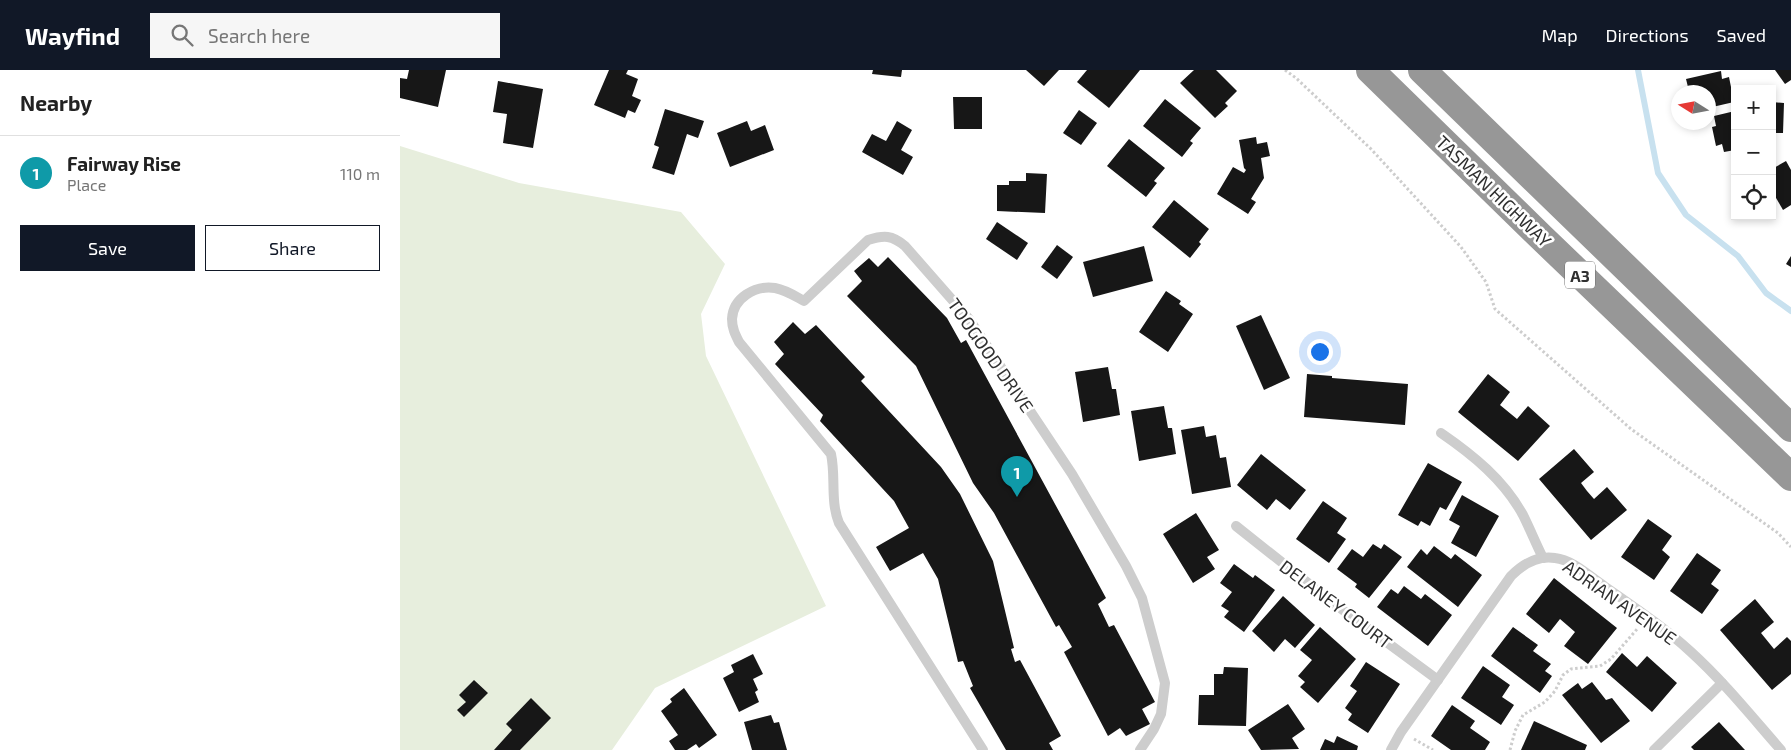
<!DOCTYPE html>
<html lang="en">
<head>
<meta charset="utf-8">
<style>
	body { margin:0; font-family:"Exo 2",sans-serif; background:#f6f6f6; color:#222 }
	.controls { position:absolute; right:15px; top:15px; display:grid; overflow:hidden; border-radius:0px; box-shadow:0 2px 8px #0003 }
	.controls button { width:45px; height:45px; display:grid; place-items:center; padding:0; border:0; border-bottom:1px solid #e0e0e0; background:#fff; color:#222; font:25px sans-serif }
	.compass { position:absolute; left:1271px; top:15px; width:45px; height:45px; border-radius:50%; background:#fff; box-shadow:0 2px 8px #0003; rotate:281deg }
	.you { position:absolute; left:919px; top:281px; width:18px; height:18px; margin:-12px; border:4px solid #fff; border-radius:50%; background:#1a73e8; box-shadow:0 0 0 8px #1a73e833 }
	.badge { display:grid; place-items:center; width:32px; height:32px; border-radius:50%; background:#111827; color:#fff; font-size:16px; font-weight:700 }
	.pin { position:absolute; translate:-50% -41px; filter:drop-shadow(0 1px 2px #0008) }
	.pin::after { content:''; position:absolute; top:26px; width:18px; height:15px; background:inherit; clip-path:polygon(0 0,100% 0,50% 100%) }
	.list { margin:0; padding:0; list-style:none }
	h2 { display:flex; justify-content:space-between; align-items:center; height:65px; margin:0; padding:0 20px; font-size:21px }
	h2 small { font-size:16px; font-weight:400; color:#767676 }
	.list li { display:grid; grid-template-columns:32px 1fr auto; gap:15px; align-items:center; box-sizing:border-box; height:75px; padding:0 20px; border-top:1px solid #e0e0e0 }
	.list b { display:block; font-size:19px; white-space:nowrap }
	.list p { margin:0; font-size:16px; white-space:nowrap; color:#767676 }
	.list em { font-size:16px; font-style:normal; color:#767676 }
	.actions { display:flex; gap:10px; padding:15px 20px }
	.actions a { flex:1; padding:11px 0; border:1px solid #111827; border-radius:0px; text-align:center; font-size:18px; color:#111827 }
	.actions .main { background:#111827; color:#fff }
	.icon { flex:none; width:28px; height:28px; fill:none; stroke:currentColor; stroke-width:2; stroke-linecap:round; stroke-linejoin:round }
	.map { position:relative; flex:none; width:1391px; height:680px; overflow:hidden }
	header { display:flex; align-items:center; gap:30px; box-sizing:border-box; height:70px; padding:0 25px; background:#111827; color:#fff }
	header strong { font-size:24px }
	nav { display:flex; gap:28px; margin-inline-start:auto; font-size:18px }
	.search { width:350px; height:45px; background:#f6f6f6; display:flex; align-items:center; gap:12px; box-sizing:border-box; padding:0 18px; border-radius:0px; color:#767676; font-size:19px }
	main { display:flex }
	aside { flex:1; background:#fff }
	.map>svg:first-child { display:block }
</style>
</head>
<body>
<header>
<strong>Wayfind</strong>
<div class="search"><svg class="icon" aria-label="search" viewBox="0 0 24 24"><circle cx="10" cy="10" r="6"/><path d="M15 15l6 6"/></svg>Search here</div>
<nav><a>Map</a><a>Directions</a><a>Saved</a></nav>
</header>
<main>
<aside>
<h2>Nearby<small></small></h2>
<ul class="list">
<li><span class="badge" style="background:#0f9aa8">1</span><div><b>Fairway Rise</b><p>Place</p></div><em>110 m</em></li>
</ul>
<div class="actions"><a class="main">Save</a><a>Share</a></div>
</aside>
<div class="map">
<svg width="1391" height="680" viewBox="0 0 1391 680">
	<rect width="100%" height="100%" fill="#fff"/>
	<path fill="#e7eedd" d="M0,76L119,113L281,142L325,194L301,244L306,286L426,536L255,618L212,680H0Z"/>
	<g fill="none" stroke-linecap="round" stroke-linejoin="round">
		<path stroke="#c8e1ef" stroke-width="6" d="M1238,0L1258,103L1286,145L1338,186L1366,223L1391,241"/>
	</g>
	<g fill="#171717">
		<path d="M9,0H46L38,37L0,28V8L7,9Z"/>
		<path d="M209,0H228L226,4L238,9L232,26L241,30L235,43L228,40L225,48L194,35Z"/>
		<path d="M473,0H502L501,7L472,4Z"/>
		<path d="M626,0H659L644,16Z"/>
		<path d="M687,0H740L709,38L677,12Z"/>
		<path d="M794,0H816L837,21L825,33L828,36L815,48L780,13Z"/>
		<path d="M1375,0H1391V10L1385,14Z"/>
		<path d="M1321,1L1322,9L1329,7L1334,32L1308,38V22H1284L1289,21L1286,9Z"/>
		<path d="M98,11L143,19L133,78L103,73L107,44L93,42Z"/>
		<path d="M553,27H582V59H554Z"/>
		<path d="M765,29L801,58L790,71L793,73L782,87L743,56Z"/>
		<path d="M1372,32L1384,33L1383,63H1375L1374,72H1372Z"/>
		<path d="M265,39L304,51L298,68L287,64L274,105L252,98L259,77L254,75Z"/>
		<path d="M679,40L697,53L681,75L663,63Z"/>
		<path d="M1335,41V80L1324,82L1322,74L1316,76L1312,57L1316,56L1314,46Z"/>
		<path d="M347,51L351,61L365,55L374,80L330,97L317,63Z"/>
		<path d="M497,51L512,60L501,80L513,87L503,105L462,82L472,64L486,71Z"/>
		<path d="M856,67L857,74L867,72L870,86L861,88L864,108L851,129L856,132L848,144L817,124L833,97L844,103L846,100L844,98L839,70Z"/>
		<path d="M729,69L765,98L754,111L757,113L746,127L707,96Z"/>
		<path d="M1386,91L1391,100V135L1383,140L1372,121V99Z"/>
		<path d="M626,103L647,104L645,143L597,141V115H609V111H626Z"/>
		<path d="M774,130L809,159L799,172L801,174L790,188L752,157Z"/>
		<path d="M597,152L628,173L617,190L586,169Z"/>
		<path d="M657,175L673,187L657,209L641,197Z"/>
		<path d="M744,176L753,211L693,227L683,192Z"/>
		<path d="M1391,186V197L1386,194Z"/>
		<path d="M488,187L547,248L561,273L566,270L706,528L698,534L709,557L714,555L755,632L742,639L750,654L726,666L720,658L708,666L664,582L672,577L659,555L656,557L594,443L573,413L516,296L447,226L462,211L454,201L469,188L478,197Z"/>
		<path d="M766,221L781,231L779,234L793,244L768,282L739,262Z"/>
		<path d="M861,245L890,308L864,320L836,256Z"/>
		<path d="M393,252L405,264L416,255L465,307L461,311L541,397L560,424L593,491L614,578L611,579L615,592L620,590L661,666L649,673L653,680H606L570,618L573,616L563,591L558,592L538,509L523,483L490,501L476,477L509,458L494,431L420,351L423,345L375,294L384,284L374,272Z"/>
		<path d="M708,297L712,319H716L720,345L683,352L675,302Z"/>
		<path d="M907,304L932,306V308L1008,314L1005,355L904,347Z"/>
		<path d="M1088,304L1110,322L1100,335L1117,349L1128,336L1150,356L1118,391L1058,342Z"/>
		<path d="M764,336L768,358H772L776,384L739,391L731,341Z"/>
		<path d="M804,356L806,367L816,365L820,388L826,387L831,417L792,424L781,360Z"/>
		<path d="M1174,379L1194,402L1181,413L1187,421L1194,429L1207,417L1227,440L1191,470L1139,409Z"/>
		<path d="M861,384L906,420L890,440L876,429L867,440L837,415Z"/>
		<path d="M1028,393L1062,412L1046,440L1040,437L1030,456L1021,451L1018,456L998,445Z"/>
		<path d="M1062,425L1099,446L1076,487L1051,473L1060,456L1049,450Z"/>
		<path d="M923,431L947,448L937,463L946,469L929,493L896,469Z"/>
		<path d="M796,443L819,480L807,487L815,499L793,513L763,464Z"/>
		<path d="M1248,449L1272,466L1262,480L1270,487L1254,510L1221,487Z"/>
		<path d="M973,474L981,479L984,474L1002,487L969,528L955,517L957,514L937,499L952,479L963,487Z"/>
		<path d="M1034,476L1051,489L1055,484L1082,505L1058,537L1007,497L1021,479L1027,485Z"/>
		<path d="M1297,483L1321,500L1311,514L1319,520L1302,544L1270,521Z"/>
		<path d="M834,494L853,508L855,505L875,520L844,562L824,547L829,541L821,536L832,522L820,513Z"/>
		<path d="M1154,508L1217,558L1188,594L1164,576L1175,562L1167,555L1160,549L1149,563L1126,544Z"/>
		<path d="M1004,516L1021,529L1025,524L1052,545L1028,576L977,537L991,519L998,524Z"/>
		<path d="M883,526L915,555L895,578L885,569L874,582L852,561Z"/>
		<path d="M1355,529L1374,552L1361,563L1374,579L1387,567L1391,571V604L1372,620L1320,560Z"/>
		<path d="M920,557L956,589L918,633L900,617L905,612L898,606L912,590L900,580Z"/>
		<path d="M1113,557L1138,575L1133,581L1151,594L1145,601L1152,606L1140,623L1091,586Z"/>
		<path d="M1222,583L1237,597L1247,586L1277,613L1252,642L1206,602Z"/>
		<path d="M353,584L363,604L353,609L358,620L355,622L359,632L339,642L323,608L334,602L331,595Z"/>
		<path d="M966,592L1000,614L968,663L948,650L952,644L945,638L957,621L950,616Z"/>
		<path d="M1083,596L1110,615L1102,627L1114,635L1101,655L1061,628Z"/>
		<path d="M824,597L848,598L846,656L798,655L799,625H814V604H823Z"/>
		<path d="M74,610L88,623L64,647L57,640L66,632L59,625Z"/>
		<path d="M1192,612L1206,630L1212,628L1230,651L1201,673L1162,625L1178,613L1182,619Z"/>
		<path d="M284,618L317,665L299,678L296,674L287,680H275L269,671L278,665L261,641L272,632L270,629Z"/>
		<path d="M131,628L151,648L120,680H94L112,660L106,654Z"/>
		<path d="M888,634L905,659L892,668L899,679L861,680L848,660Z"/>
		<path d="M1052,635L1075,651L1070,658L1090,672L1085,680H1051L1031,666Z"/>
		<path d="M371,645L374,653L379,652L387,680H352L344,652Z"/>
		<path d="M1134,651L1187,675L1185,680H1121Z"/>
		<path d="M1319,652L1345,680H1294L1291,677Z"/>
		<path d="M937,666L958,676L957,680H920L925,669L934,673Z"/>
	</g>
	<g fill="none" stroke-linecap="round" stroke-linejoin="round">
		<g stroke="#cdcdcd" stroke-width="3" stroke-dasharray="2.5 2.5" stroke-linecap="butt">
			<path d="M885,0L896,8L971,79L1061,177L1086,212L1095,239L1231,359L1378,463L1391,477"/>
			<path d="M1014,669L1033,680"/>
			<path d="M1110,680L1115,661L1123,645L1145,632L1155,621L1163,605L1171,599L1200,596L1211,589L1238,558"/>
		</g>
		<g stroke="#cdcdcd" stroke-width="10">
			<path d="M1041,363C1073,385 1104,410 1123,445C1130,459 1136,474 1143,488"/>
			<path d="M836,456L928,529L1038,610"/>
			<path d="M583,680L439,453C430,431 436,407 431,384L339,272C335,264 332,258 332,249C333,228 355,215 375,218C386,220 395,226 404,231L468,170C484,165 492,165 505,176L569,249L672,404L726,496L742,528L765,613L761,644L754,659L740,680"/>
			<path d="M991,680L1001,662L1111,506C1123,494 1137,485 1155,488C1173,490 1189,506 1204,516C1234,537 1264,557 1291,582C1324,612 1352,647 1381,680"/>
			<path d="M1254,680L1322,613"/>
		</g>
		<g stroke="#979797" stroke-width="28">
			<path d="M970,0L1141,167L1391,407"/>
			<path d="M1022,0L1391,358"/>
		</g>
	</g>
	<g text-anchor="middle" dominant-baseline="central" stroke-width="5" stroke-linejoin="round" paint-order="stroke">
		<rect fill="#fff" stroke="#6e6e6e" stroke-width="1" x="1165" y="191.5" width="30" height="27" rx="4"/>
		<g font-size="16" font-weight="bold" fill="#303030">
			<text x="1180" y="205">A3</text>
		</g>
		<g font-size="18" fill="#303030" stroke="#fff">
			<text transform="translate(1094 121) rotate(44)">TASMAN HIGHWAY</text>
			<text transform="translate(591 285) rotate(55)">TOOGOOD DRIVE</text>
			<text transform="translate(1220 532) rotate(35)">ADRIAN AVENUE</text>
			<text transform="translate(936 534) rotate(37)">DELANEY COURT</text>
		</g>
	</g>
</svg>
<div class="controls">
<button>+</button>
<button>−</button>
<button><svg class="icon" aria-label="locate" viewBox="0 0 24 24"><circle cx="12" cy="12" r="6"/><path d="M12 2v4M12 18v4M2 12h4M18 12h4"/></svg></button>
</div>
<svg class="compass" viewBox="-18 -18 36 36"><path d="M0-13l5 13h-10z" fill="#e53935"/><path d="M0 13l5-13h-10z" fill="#767676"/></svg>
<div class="you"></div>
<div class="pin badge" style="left:617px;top:427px;background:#0f9aa8">1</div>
</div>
</main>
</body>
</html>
